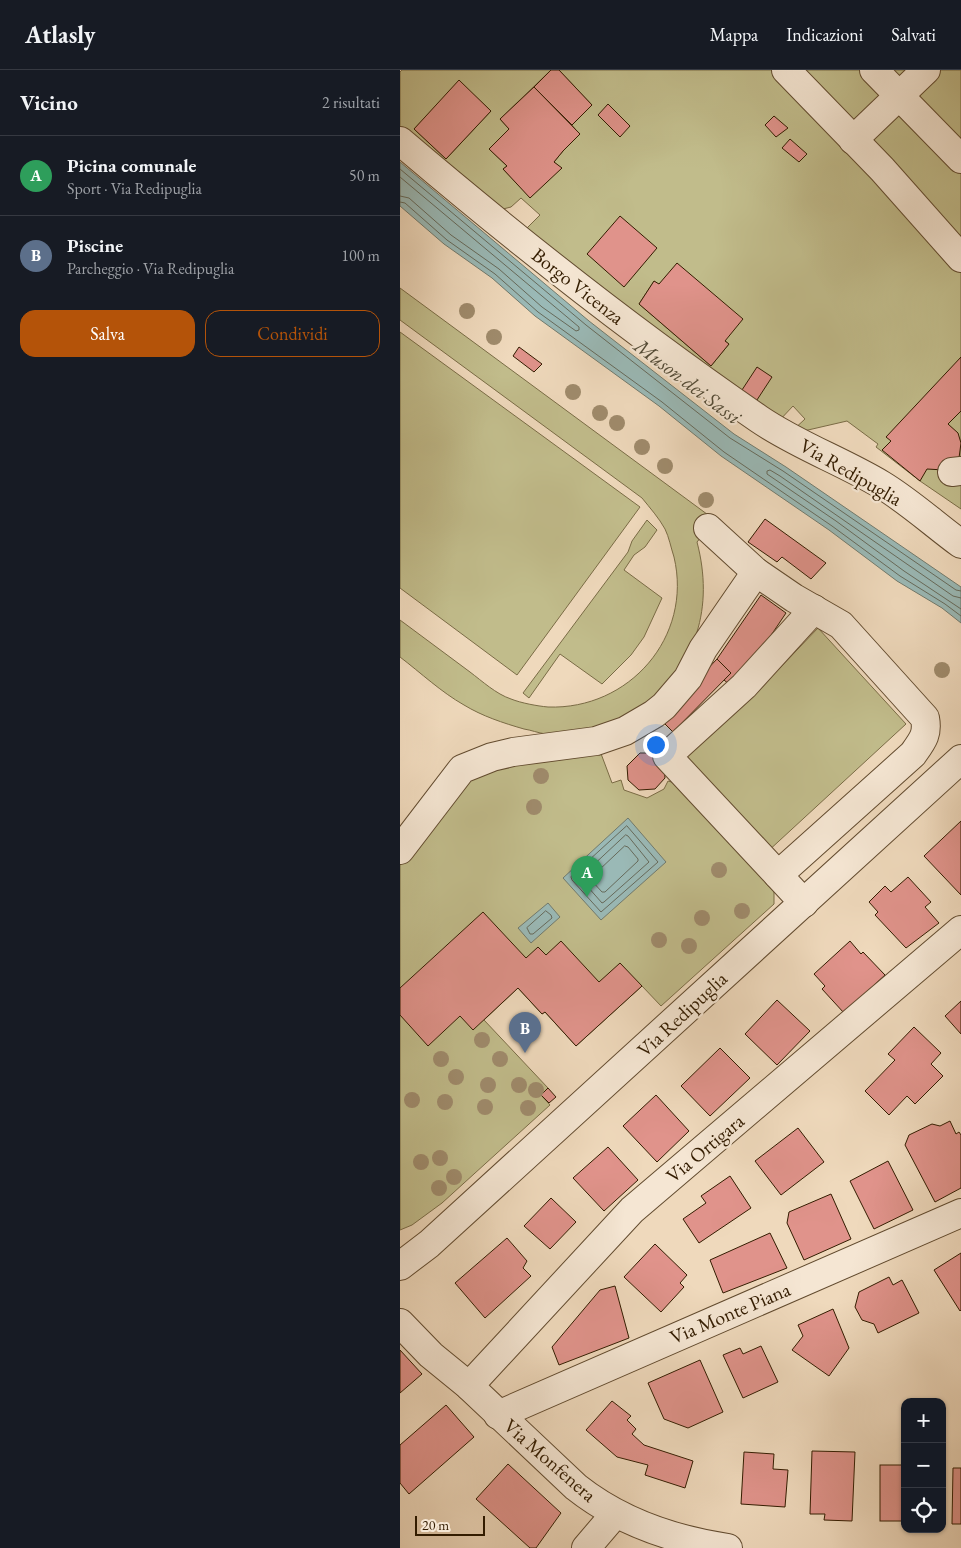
<!DOCTYPE html>
<html lang="it">
<head>
<meta charset="utf-8">
<style>
	body { margin:0; font-family:"EB Garamond",serif; background:#20242c; color:#f1f3f6 }
	.controls { position:absolute; right:15px; bottom:15px; display:grid; overflow:hidden; border-radius:10px; box-shadow:0 1px 4px #0004 }
	.controls button { width:45px; height:45px; display:grid; place-items:center; padding:0; border:0; border-bottom:1px solid #363941; background:#171b24; color:#f1f3f6; font:25px sans-serif }
	.scale { position:absolute; left:15px; bottom:12px; width:70px; box-sizing:border-box; padding-left:5px; border:2px solid #331c00; border-top:0; font-size:14px; line-height:18px; white-space:nowrap; color:#331c00; -webkit-text-stroke:4px #f5e6d3; paint-order:stroke }
	.you { position:absolute; left:255px; top:674px; width:18px; height:18px; margin:-12px; border:4px solid #fff; border-radius:50%; background:#1a73e8; box-shadow:0 0 0 8px #1a73e833 }
	.badge { display:grid; place-items:center; width:32px; height:32px; border-radius:50%; background:#b45309; color:#fff; font-size:16px; font-weight:700 }
	.pin { position:absolute; translate:-50% -41px; filter:drop-shadow(0 1px 2px #0008) }
	.pin::after { content:''; position:absolute; top:26px; width:18px; height:15px; background:inherit; clip-path:polygon(0 0,100% 0,50% 100%) }
	.list { margin:0; padding:0; list-style:none }
	h2 { display:flex; justify-content:space-between; align-items:center; height:65px; margin:0; padding:0 20px; font-size:21px }
	h2 small { font-size:16px; font-weight:400; color:#9ea1a6 }
	.list li { display:grid; grid-template-columns:32px 1fr auto; gap:15px; align-items:center; box-sizing:border-box; height:80px; padding:0 20px; border-top:1px solid #363941 }
	.list b { display:block; font-size:19px; white-space:nowrap }
	.list p { margin:0; font-size:16px; white-space:nowrap; color:#9ea1a6 }
	.list em { font-size:16px; font-style:normal; color:#9ea1a6 }
	.actions { display:flex; gap:10px; padding:15px 20px }
	.actions a { flex:1; padding:11px 0; border:1px solid #b45309; border-radius:15px; text-align:center; font-size:18px; color:#b45309 }
	.actions .main { background:#b45309; color:#fff }
	.icon { flex:none; width:28px; height:28px; fill:none; stroke:currentColor; stroke-width:2; stroke-linecap:round; stroke-linejoin:round }
	.map { position:relative; flex:none; width:561px; height:1478px; overflow:hidden }
	header { display:flex; align-items:center; gap:30px; box-sizing:border-box; height:70px; padding:0 25px; background:#171b24; border-bottom:1px solid #363941 }
	header strong { font-size:24px }
	nav { display:flex; gap:28px; margin-inline-start:auto; font-size:18px }
	main { display:flex }
	aside { flex:1; background:#171b24 }
	.map>svg:first-child { display:block }
</style>
</head>
<body>
<header>
<strong>Atlasly</strong>
<nav><a>Mappa</a><a>Indicazioni</a><a>Salvati</a></nav>
</header>
<main>
<aside>
<h2>Vicino<small>2 risultati</small></h2>
<ul class="list">
<li><span class="badge" style="background:#2e9e5b">A</span><div><b>Picina comunale</b><p>Sport · Via Redipuglia</p></div><em>50 m</em></li>
<li><span class="badge" style="background:#5c6f8a">B</span><div><b>Piscine</b><p>Parcheggio · Via Redipuglia</p></div><em>100 m</em></li>
</ul>
<div class="actions"><a class="main">Salva</a><a>Condividi</a></div>
</aside>
<div class="map">
<svg width="561" height="1478" viewBox="0 0 561 1478">
	<rect width="100%" height="100%" fill="#efd9bc"/>
	<filter id="stains"><feTurbulence type="fractalNoise" baseFrequency=".004" numOctaves="4"/><feColorMatrix values="0 0 0 0 .2 0 0 0 0 .09 0 0 0 0 .02 0 0 0 .5 -.17"/></filter>
	<radialGradient id="worn" r=".72"><stop offset=".6" stop-color="#630" stop-opacity="0"/><stop offset="1" stop-color="#630" stop-opacity=".3"/></radialGradient>
	<g fill="#c1bc8b" stroke="#7a6c46" fill-rule="evenodd">
		<path d="M2,0H151L100,49L109,59L89,79L107,96L103,99L130,127L161,98L154,92L163,81L179,64L172,55L192,35L159,0H561V439L520,411L476,377L478,374L447,351L395,363L392,361L405,349L393,336L378,352L125,160L140,145L121,128L111,137L95,141L0,62V2ZM59,11L91,41L46,89L14,59ZM254,211L329,274L311,296L239,234Z"/>
		<path d="M0,218L315,450L297,472C314,537 297,595 243,637C236,642 227,645 219,649C198,659 170,667 146,664C138,663 131,660 124,659C103,653 82,646 64,635C41,622 21,603 0,587V550C23,567 47,585 70,602C82,611 96,624 111,629C121,633 137,636 148,637C229,640 293,567 274,487C271,478 269,467 265,459C259,448 250,438 242,428L0,250Z"/>
		<path d="M0,262L240,437L117,605L0,518Z"/>
		<path d="M247,450L257,460L245,477L234,485L224,500L262,528L244,567L231,585L202,614L160,584L129,628L123,623L228,482L232,471Z"/>
		<path d="M418,558L506,654L366,783L279,690L375,603Z"/>
		<path d="M200,681L212,713L221,710L224,720L247,728L264,719L268,711L275,713L374,821V834L261,936L242,916L176,976L145,942L142,944L118,918L84,950L148,1018L141,1025L150,1035L42,1133L12,1155L0,1160V791L36,744L85,695Z"/>
	</g>
	<g fill="#9ab9b6" stroke="#717a6d">
		<path d="M0,92L189,251L334,364L386,397L561,517V553L542,538L497,511L429,460L321,386L259,336L135,246L92,208L44,174L0,136Z"/>
		<path d="M228,748L266,792L201,850L163,808Z"/>
		<path d="M148,833L160,847L131,873L118,858Z"/>
	</g>
	<g fill="none" stroke-linecap="round" stroke-linejoin="round">
		<g stroke="#666a5b" stroke-width="1">
			<path d="M0,99L186,255L330,368L383,401L556,520L561,521"/>
			<path d="M0,107L179,257V260L176,261L142,237L99,199L51,165L9,128L0,126"/>
			<path d="M0,132L5,133L47,170L95,204L138,242L262,332L324,382L432,456L500,506L545,534L561,546"/>
			<path d="M561,528L553,526L380,406L370,400L367,401V404L436,451L504,501L561,539"/>
			<path d="M227,756L258,792L201,842L172,810L171,807Z"/>
			<path d="M226,765L228,766L249,792L204,832L202,833L180,808Z"/>
			<path d="M225,776L228,777L238,789V791L205,822H202L191,810V808Z"/>
			<path d="M146,841L151,845L152,848L133,864H130L127,858Z"/>
		</g>
	</g>
	<g fill="#e0938b" stroke="#331c00">
		<path d="M151,0H159L192,35L172,55L134,17Z"/>
		<path d="M59,10L91,41L46,89L14,59Z"/>
		<path d="M134,17L180,64L163,81L154,92L162,98L130,128L103,99L107,96L89,79L109,59L100,49Z"/>
		<path d="M208,34L230,56L220,67L198,45Z"/>
		<path d="M374,46L388,58L376,67L365,55Z"/>
		<path d="M390,69L407,84L399,92L382,78Z"/>
		<path d="M220,146L257,178L224,217L187,184Z"/>
		<path d="M277,193L343,249L325,271L329,274L311,296L239,234L254,211L259,214Z"/>
		<path d="M119,277L142,294L134,302L113,286Z"/>
		<path d="M561,287V341L548,354L558,363L561,373L559,388L544,400L527,399L520,411L482,380L491,371L486,367Z"/>
		<path d="M357,297L372,307L355,333L340,323Z"/>
		<path d="M365,449L426,493L411,509L382,487L377,492L348,472Z"/>
		<path d="M361,525L386,543L335,619L324,610L331,603L317,589Z"/>
		<path d="M317,589L331,603L273,662L260,649Z"/>
		<path d="M240,683H255L264,693L265,708L255,719L239,720L228,710L227,696Z"/>
		<path d="M561,751V825L524,786Z"/>
		<path d="M508,807L531,832L525,837L539,853L506,878L475,845L478,842L469,832L485,816L491,822Z"/>
		<path d="M83,842L126,888L138,877L146,885L161,871L199,912L220,893L242,916L176,976L145,942L142,944L118,918L73,960L60,946L28,976L0,945V918Z"/>
		<path d="M450,871L461,884L463,882L485,905L444,943L422,919L425,916L414,904Z"/>
		<path d="M377,930L410,961L377,995L345,964Z"/>
		<path d="M561,931V964L545,946Z"/>
		<path d="M514,957L541,983L531,994L543,1006L515,1034L507,1026L489,1045L465,1021L495,990L488,984Z"/>
		<path d="M320,978L350,1008L310,1046L281,1016Z"/>
		<path d="M148,1018L156,1027L149,1033L141,1025Z"/>
		<path d="M256,1025L289,1061L257,1092L223,1056Z"/>
		<path d="M550,1051L556,1064L559,1062L561,1065V1118L535,1132L505,1075L509,1065L532,1054L540,1056Z"/>
		<path d="M398,1058L424,1092L381,1125L355,1091Z"/>
		<path d="M208,1077L238,1110L204,1141L173,1108Z"/>
		<path d="M488,1091L513,1140L474,1159L450,1111Z"/>
		<path d="M330,1106L351,1138L299,1173L283,1149L306,1133L301,1126Z"/>
		<path d="M431,1124L451,1169L404,1190L387,1153L389,1142Z"/>
		<path d="M151,1128L176,1152L150,1179L124,1156Z"/>
		<path d="M370,1163L387,1198L323,1223L310,1190Z"/>
		<path d="M107,1168L127,1191L123,1198L131,1206L85,1248L55,1213Z"/>
		<path d="M255,1174L287,1205L280,1213L284,1217L261,1242L224,1207Z"/>
		<path d="M561,1183V1240L560,1241L534,1200Z"/>
		<path d="M489,1207L493,1215L502,1210L519,1243L478,1263L474,1254L462,1250L455,1237L459,1222Z"/>
		<path d="M215,1216L229,1268L159,1295L152,1277L200,1220Z"/>
		<path d="M433,1239L449,1278L429,1306L392,1280L403,1266L398,1255Z"/>
		<path d="M361,1276L378,1312L343,1328L323,1285L340,1278L343,1284Z"/>
		<path d="M0,1280L22,1304L0,1323Z"/>
		<path d="M300,1290L323,1342L288,1358L264,1349L248,1313Z"/>
		<path d="M212,1331L231,1346L227,1350L236,1359L232,1364L244,1375L293,1391L285,1418L245,1405L248,1395L217,1387L186,1360Z"/>
		<path d="M46,1335L74,1367L9,1424L0,1413V1375Z"/>
		<path d="M412,1381L455,1382L452,1451L424,1450L425,1444H410Z"/>
		<path d="M344,1382L374,1384L373,1399L388,1400L385,1437L341,1434Z"/>
		<path d="M108,1394L161,1443L136,1478H130L76,1429Z"/>
		<rect x="480" y="1395" width="25" height="56"/>
		<path d="M553,1398H561V1454H552Z"/>
	</g>
	<g fill="none" stroke-linecap="round" stroke-linejoin="round">
		<g stroke="#624b2f" stroke-width="30">
			<g id="minor">
				<path d="M386,0L482,99L561,188"/>
				<path d="M474,0L561,89"/>
				<path d="M453,70L526,0"/>
				<path d="M0,71C115,169 234,263 359,349C397,375 442,391 482,415C510,432 535,455 561,474"/>
				<path d="M552,402L561,401"/>
				<path d="M308,458L356,502"/>
				<path d="M0,780L62,699L92,687L113,682L196,671L225,661L254,644L264,636L288,608L303,579L356,502L394,528L441,555L525,648C528,664 523,670 513,684L378,805L404,833"/>
				<path d="M378,805L267,686L344,616L414,539"/>
				<path d="M0,1196L29,1174L561,689"/>
				<path d="M0,1253L31,1285L69,1316L176,1417C219,1451 274,1470 328,1478"/>
				<path d="M69,1316L232,1140L561,860"/>
				<path d="M98,1345L561,1143"/>
				<path d="M186,1478L215,1444"/>
			</g>
		</g>
		<use href="#minor" stroke="#f5e6d3" stroke-width="28"/>
	</g>
	<g fill="#9f8b6c">
		<circle cx="67" cy="241" r="8"/>
		<circle cx="94" cy="267" r="8"/>
		<circle cx="173" cy="322" r="8"/>
		<circle cx="200" cy="343" r="8"/>
		<circle cx="217" cy="353" r="8"/>
		<circle cx="242" cy="377" r="8"/>
		<circle cx="265" cy="396" r="8"/>
		<circle cx="306" cy="430" r="8"/>
		<circle cx="542" cy="600" r="8"/>
		<circle cx="141" cy="706" r="8"/>
		<circle cx="134" cy="737" r="8"/>
		<circle cx="319" cy="800" r="8"/>
		<circle cx="342" cy="841" r="8"/>
		<circle cx="302" cy="848" r="8"/>
		<circle cx="259" cy="870" r="8"/>
		<circle cx="289" cy="876" r="8"/>
		<circle cx="82" cy="970" r="8"/>
		<circle cx="41" cy="989" r="8"/>
		<circle cx="100" cy="989" r="8"/>
		<circle cx="56" cy="1007" r="8"/>
		<circle cx="88" cy="1015" r="8"/>
		<circle cx="119" cy="1015" r="8"/>
		<circle cx="136" cy="1020" r="8"/>
		<circle cx="12" cy="1030" r="8"/>
		<circle cx="45" cy="1032" r="8"/>
		<circle cx="85" cy="1037" r="8"/>
		<circle cx="128" cy="1038" r="8"/>
		<circle cx="40" cy="1088" r="8"/>
		<circle cx="21" cy="1092" r="8"/>
		<circle cx="54" cy="1107" r="8"/>
		<circle cx="39" cy="1118" r="8"/>
	</g>
	<g text-anchor="middle" dominant-baseline="central" stroke-width="4.5" stroke-linejoin="round" paint-order="stroke">
		<g font-size="20" fill="#331c00" stroke="#f5e6d3">
			<text transform="translate(178 216) rotate(38)">Borgo Vicenza</text>
			<text transform="translate(451 402) rotate(30)">Via Redipuglia</text>
			<text transform="translate(282 944) rotate(-43)">Via Redipuglia</text>
			<text transform="translate(305 1078) rotate(-40)">Via Ortigara</text>
			<text transform="translate(330 1243) rotate(-23)">Via Monte Piana</text>
			<text transform="translate(150 1390) rotate(41)">Via Monfenera</text>
		</g>
		<g font-size="21" font-style="italic" fill="#524b37" stroke="#f5e6d3">
			<text transform="translate(288 311) rotate(37)">Muson dei Sassi</text>
		</g>
	</g>
	<rect width="100%" height="100%" filter="url(#stains)"/>
	<rect width="100%" height="100%" fill="url(#worn)"/>
</svg>
<div class="controls">
<button>+</button>
<button>−</button>
<button><svg class="icon" aria-label="locate" viewBox="0 0 24 24"><circle cx="12" cy="12" r="6"/><path d="M12 2v4M12 18v4M2 12h4M18 12h4"/></svg></button>
</div>
<div class="scale">20 m</div>
<div class="you"></div>
<div class="pin badge" style="left:187px;top:827px;background:#2e9e5b">A</div>
<div class="pin badge" style="left:125px;top:983px;background:#5c6f8a">B</div>
</div>
</main>
</body>
</html>
